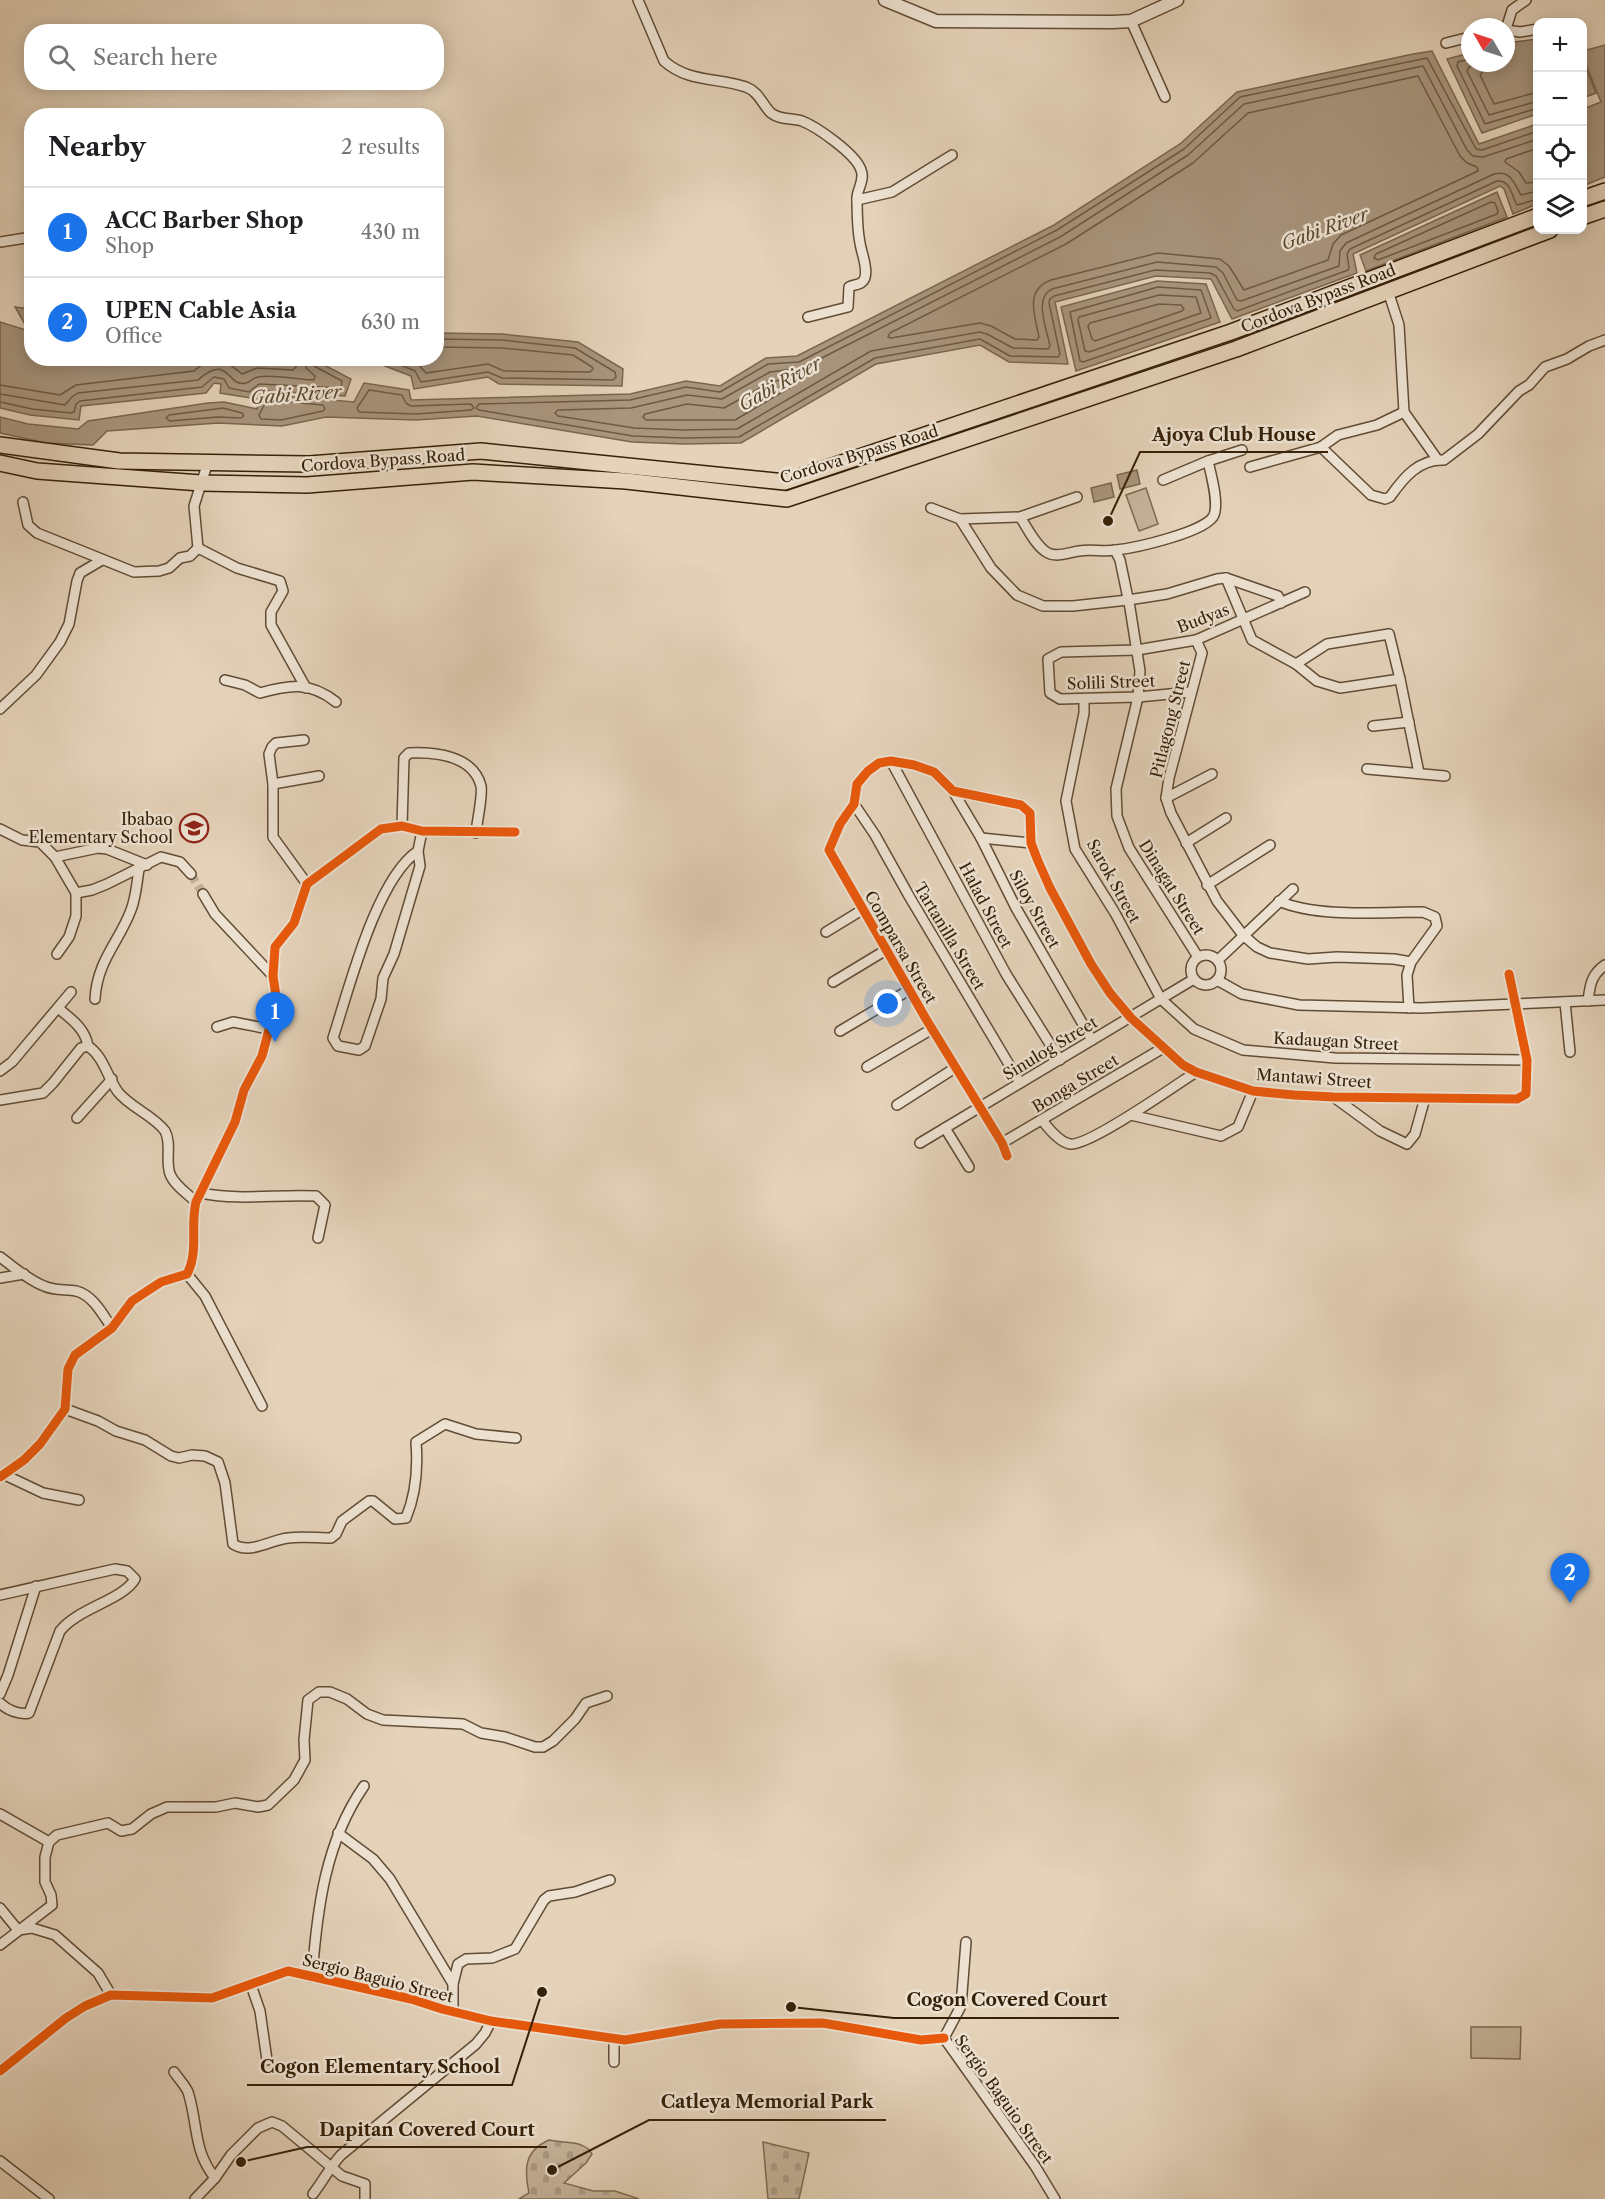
<!DOCTYPE html>
<html lang="en">
<head>
<meta charset="utf-8">
<style>
	body { margin:0; font-family:"Libre Caslon Text",serif; background:#f2f2f2; color:#202124 }
	.controls { position:absolute; right:18px; top:18px; display:grid; overflow:hidden; border-radius:12px; box-shadow:0 3px 15px #0003 }
	.controls button { width:54px; height:54px; display:grid; place-items:center; padding:0; border:0; border-bottom:2px solid #e0e0e0; background:#fff; color:#202124; font:30px sans-serif }
	.compass { position:absolute; left:1461px; top:18px; width:54px; height:54px; border-radius:50%; background:#fff; box-shadow:0 3px 15px #0003; rotate:309deg }
	.you { position:absolute; left:888px; top:1004px; width:21px; height:21px; margin:-15px; border:4px solid #fff; border-radius:50%; background:#1a73e8; box-shadow:0 0 0 9px #1a73e833 }
	.badge { display:grid; place-items:center; width:39px; height:39px; border-radius:50%; background:#1a73e8; color:#fff; font-size:20px; font-weight:700 }
	.pin { position:absolute; translate:-50% -50px; filter:drop-shadow(0 2px 3px #0008) }
	.pin::after { content:''; position:absolute; top:32px; width:21px; height:18px; background:inherit; clip-path:polygon(0 0,100% 0,50% 100%) }
	.list { margin:0; padding:0; list-style:none }
	h2 { display:flex; justify-content:space-between; align-items:center; height:78px; margin:0; padding:0 24px; font-size:26px }
	h2 small { font-size:20px; font-weight:400; color:#757577 }
	.list li { display:grid; grid-template-columns:39px 1fr auto; gap:18px; align-items:center; box-sizing:border-box; height:90px; padding:0 24px; border-top:2px solid #e0e0e0 }
	.list b { display:block; font-size:22px; white-space:nowrap }
	.list p { margin:0; font-size:20px; white-space:nowrap; color:#757577 }
	.list em { font-size:20px; font-style:normal; color:#757577 }
	.icon { flex:none; width:33px; height:33px; fill:none; stroke:currentColor; stroke-width:2; stroke-linecap:round; stroke-linejoin:round }
	.map { position:relative; flex:none; width:1605px; height:2199px; overflow:hidden }
	.search { position:absolute; background:#fff; box-shadow:0 3px 15px #0003; left:24px; top:24px; width:420px; height:66px; display:flex; align-items:center; gap:15px; box-sizing:border-box; padding:0 21px; border-radius:24px; color:#757577; font-size:22px }
	.panel { position:absolute; background:#fff; box-shadow:0 3px 15px #0003; left:24px; top:108px; width:420px; height:258px; border-radius:24px }
	.map>svg:first-child { display:block }
</style>
</head>
<body>
<div class="map">
<svg width="1605" height="2199" viewBox="0 0 1605 2199">
	<defs>
		<pattern id="cemetery-stones" width="16" height="16" patternUnits="userSpaceOnUse" patternTransform="scale(1.5)"><rect width="16" height="16" fill="#c6b49b"/><path d="M2 7V4a2 2 0 0 1 4 0v3zM10 15v-3a2 2 0 0 1 4 0v3z" fill="#ab9a84"/></pattern>
	</defs>
	<rect width="100%" height="100%" fill="#e4d2b9"/>
	<filter id="stains"><feTurbulence type="fractalNoise" baseFrequency=".00333" numOctaves="4"/><feColorMatrix values="0 0 0 0 .2 0 0 0 0 .09 0 0 0 0 .02 0 0 0 .5 -.17"/></filter>
	<radialGradient id="worn" r=".72"><stop offset=".6" stop-color="#630" stop-opacity="0"/><stop offset="1" stop-color="#630" stop-opacity=".3"/></radialGradient>
	<g fill="#c6b49b" stroke="#7e6a52" stroke-width="1.5">
		<path d="M1146,488L1158,524L1139,531L1126,495Z"/>
		<path d="M1471,2027H1521L1520,2059L1471,2058Z"/>
	</g>
	<g fill="url(#cemetery-stones)" stroke="#7e6a52" stroke-width="1.5">
		<path d="M549,2140C565,2144 583,2139 592,2154L586,2163L564,2183L593,2191H615L639,2199H519L529,2193C524,2169 524,2151 549,2140Z"/>
		<path d="M763,2142L809,2153L799,2199H768Z"/>
	</g>
	<g fill="#a8957d" stroke="#7a664e" stroke-width="1.5">
		<path d="M1537,39V114L1482,133L1447,59L1470,53V63H1506V43Z"/>
		<path d="M1605,45V177L1583,186V109L1601,102L1583,57V51Z"/>
		<path d="M1432,51L1479,144L1537,124V204L1513,214L1504,189L1500,186L1353,254L1357,273L1232,319L1211,279L1156,276L1055,302L1068,364L1009,362L980,345L876,364L741,443L684,444L632,442L477,416L416,420L326,417L282,426L218,423L107,431L93,445L46,443L0,433V417L28,424L78,429L88,421L208,403L224,402L257,409L260,394L354,402L364,383L409,390L411,400L630,394L686,381L720,386L766,358L797,356L1054,225L1180,144L1237,92L1413,54Z"/>
		<path d="M1583,61L1596,93L1583,98H1582Z"/>
		<path d="M1497,192L1507,217L1366,271L1360,255Z"/>
		<path d="M1157,281L1206,284L1220,322L1076,371L1061,307Z"/>
		<path d="M15,307L31,309L32,358L313,359L351,379L345,396L259,390L257,399L220,393L221,384L214,383L206,393L81,406L79,420L30,415L0,408V322L29,331Z"/>
		<path d="M437,333L502,334L578,342L623,369L622,386L499,384L488,377L414,389L411,376L385,366L395,359L436,358Z"/>
		<path d="M1137,470L1140,484L1120,489L1117,475Z"/>
		<path d="M1111,483L1114,497L1094,502L1091,488Z"/>
	</g>
	<g fill="none" stroke-linecap="round" stroke-linejoin="round">
		<g stroke="#6e5a42" stroke-width="1.5">
			<path d="M1470,59L1458,62L1457,66L1485,124L1538,108"/>
			<path d="M1478,63L1469,67L1467,71L1489,115L1538,101"/>
			<path d="M1490,63L1480,75L1494,104L1538,92"/>
			<path d="M1418,76L1460,156L1467,163L1477,167L1478,171L1341,235L1333,244L1328,260L1244,290L1229,266L1220,259L1158,253L1051,280C1024,290 1035,316 1039,337L1037,340L1015,339L991,326L980,323L891,338L888,337L890,333L1066,244L1193,163L1248,113Z"/>
			<path d="M1538,131L1482,150L1476,149L1427,58L1240,97L1184,149L1057,230L799,362L768,364L720,392L686,387L630,400L479,404L476,408L479,410L633,436L684,438L739,437L875,358L980,339L1010,356L1058,357L1060,354L1049,303L1050,299L1054,296L1155,270L1210,273L1216,276L1234,309L1237,311L1348,270L1349,268L1347,254L1350,249L1497,181C1511,180 1511,195 1517,205L1538,199"/>
			<path d="M1538,139L1483,157L1473,156L1467,150L1423,66L1244,104L1188,155L1060,237L802,368L770,372L722,399L687,395L631,408L558,410L555,413L558,416L634,428L684,430L737,429L871,351L980,332L987,334L1013,348L1048,349L1050,346C1047,329 1033,298 1052,289L1157,262L1216,267L1223,273L1237,300L1241,301L1339,266L1340,251L1346,243L1494,174C1511,170 1514,183 1521,195L1538,191"/>
			<path d="M1538,148L1506,159L1505,162L1519,172L1526,183L1538,182"/>
			<path d="M1491,202L1495,203L1498,211L1497,214L1378,260L1374,258L1376,254Z"/>
			<path d="M1158,287L1201,290L1211,318L1083,362L1080,361L1070,312Z"/>
			<path d="M1159,295L1196,297L1201,313L1089,352L1085,351L1078,320L1079,317Z"/>
			<path d="M1159,304L1181,305L1184,309L1182,311L1095,341L1092,339L1088,326L1090,323Z"/>
			<path d="M398,358V364L415,371L421,382L488,372L502,378L613,380L616,377L615,372L575,348L502,340L436,339"/>
			<path d="M405,358L418,364L426,373L488,364L504,371L590,372L593,369L592,367L573,355L502,348L436,347"/>
			<path d="M795,379L797,381L796,384L735,420H646L643,417L645,414L687,404L724,408L773,381Z"/>
			<path d="M0,385L60,395L76,385L194,371C213,354 225,359 242,374L257,368L293,370L296,367L295,358"/>
			<path d="M369,390L402,395L406,403L411,406L471,404L474,408L471,410L416,414L359,412L357,408Z"/>
			<path d="M0,394L65,405L72,397L78,393L198,380C229,352 227,388 246,383C250,382 252,378 258,377C276,374 296,380 314,380L315,376L306,368L304,358"/>
			<path d="M267,400L323,405L325,409L323,411L281,420L261,419L259,415Z"/>
			<path d="M0,402L32,409L71,413L74,412L76,404L80,401L202,387L214,377L224,379L229,388L249,392L259,384L341,388L342,381L314,366L312,358"/>
			<path d="M223,408L242,413L244,416L241,418L218,417L170,421L166,418L169,415Z"/>
		</g>
		<g stroke="#c1ae96" stroke-width="9" stroke-dasharray="9 4.5" stroke-linecap="butt">
			<path d="M191,874L203,894"/>
			<path d="M774,2023H810"/>
		</g>
		<g stroke="#614c34" stroke-width="12">
			<g id="minor">
				<path d="M638,0L664,61C689,83 716,77 746,87C759,92 762,104 771,113C780,120 791,118 802,121C817,127 856,154 861,170C865,179 858,188 857,197C857,211 857,228 860,243C861,252 871,275 862,282C859,285 852,285 849,287L848,307L808,317"/>
				<path d="M1131,21L1165,97"/>
				<path d="M1506,29L1512,10L1526,0"/>
				<path d="M1506,30L1520,32L1538,29"/>
				<path d="M1446,43L1470,37"/>
				<path d="M857,200L892,192L952,155"/>
				<path d="M0,242L32,237"/>
				<path d="M1388,291L1399,325L1404,412L1437,459"/>
				<path d="M1321,447L1371,495L1385,499L1390,497C1404,477 1419,459 1444,460L1478,434L1519,391L1529,385L1545,367L1567,359L1589,346L1605,340"/>
				<path d="M1250,467L1321,447L1338,435L1377,425L1404,412"/>
				<path d="M1163,480L1208,461L1242,450"/>
				<path d="M23,502L28,525L37,533L134,572L159,571L169,568L180,558L190,556L198,548L237,568L280,581L283,591L271,612V625L306,688"/>
				<path d="M931,508L960,519L991,568L1017,595L1043,606H1073L1128,600L1167,594L1217,579L1226,578L1278,596L1281,603"/>
				<path d="M1020,517C1027,527 1036,547 1048,553C1057,558 1070,552 1079,551C1091,549 1104,552 1116,550C1135,548 1207,532 1214,515C1219,502 1211,475 1208,461"/>
				<path d="M960,519L1020,517L1077,497"/>
				<path d="M198,548L194,506L208,462"/>
				<path d="M1115,550L1120,560L1130,608L1140,671L1138,697L1116,789L1117,816L1129,848L1198,957"/>
				<path d="M1226,578L1252,640L1296,664L1327,644L1389,634L1400,679L1419,773"/>
				<path d="M1196,640L1202,653L1169,778L1166,798L1171,813L1217,901L1243,935L1257,947L1270,953L1308,959L1337,957L1394,959L1411,962"/>
				<path d="M1296,664L1317,681L1340,688L1400,679"/>
				<path d="M225,680L245,685L260,693C289,685 310,681 336,702"/>
				<path d="M1191,692L1138,697L1060,699L1050,693L1048,659L1061,652L1137,650L1196,640L1305,592"/>
				<path d="M1084,700V713L1066,801L1075,849L1115,913L1161,999L1194,1029L1243,1050L1335,1058L1527,1060"/>
				<path d="M0,709L36,675L60,642L69,624L77,581L80,573L102,560"/>
				<path d="M1373,726L1409,722"/>
				<path d="M304,740L276,743L272,747L269,754L273,784V837L307,884"/>
				<path d="M891,761L1006,974L1060,1060"/>
				<path d="M1367,769L1445,776"/>
				<path d="M273,784L319,776"/>
				<path d="M953,791L981,838L1016,908L1092,1040"/>
				<path d="M1166,798L1212,774"/>
				<path d="M854,804L875,835L909,896L1020,1083"/>
				<path d="M402,826L404,758L409,753C434,752 473,755 481,786C483,795 477,821 476,833"/>
				<path d="M0,829L22,840L40,842L55,857L76,893V916L69,937L57,954"/>
				<path d="M981,838L1031,843"/>
				<path d="M1186,843L1226,818"/>
				<path d="M418,851C376,879 349,989 333,1038L338,1046L359,1050L365,1046L381,999L383,978L394,954L420,866L418,851L422,831"/>
				<path d="M55,857L98,848L107,849L147,865"/>
				<path d="M1207,885L1270,845"/>
				<path d="M76,893L92,890L107,884L161,857L180,862L191,874"/>
				<path d="M203,894L215,914L273,976"/>
				<path d="M1279,901C1317,918 1381,912 1423,912L1435,917L1437,926L1411,962L1407,975L1409,1008"/>
				<path d="M826,932L862,910"/>
				<circle cx="1206" cy="970" r="15"/>
				<path d="M1218,960L1293,889"/>
				<path d="M1217,980L1242,994L1299,1005L1421,1008L1605,1000"/>
				<path d="M833,982L886,950"/>
				<path d="M95,999C97,961 119,942 131,910C136,897 137,882 139,869"/>
				<path d="M1588,1001C1590,985 1591,975 1605,965"/>
				<path d="M1565,1002L1570,1052"/>
				<path d="M58,1008C71,1019 85,1028 88,1046C104,1057 107,1077 118,1092C131,1108 153,1115 165,1131C172,1144 165,1160 170,1174C174,1185 188,1194 196,1202"/>
				<path d="M217,1027L233,1022L269,1029"/>
				<path d="M840,1031L909,990"/>
				<path d="M867,1067L932,1029"/>
				<path d="M0,1071L12,1062L71,992"/>
				<path d="M1335,1098L1380,1131L1407,1144L1415,1134L1425,1098"/>
				<path d="M0,1100L43,1093L53,1083L81,1048L88,1046"/>
				<path d="M897,1105L955,1068"/>
				<path d="M1131,1115L1221,1136L1238,1127L1253,1091"/>
				<path d="M77,1118L112,1079"/>
				<path d="M1042,1120C1048,1128 1059,1142 1070,1144C1088,1147 1176,1085 1196,1072"/>
				<path d="M945,1128L969,1167"/>
				<path d="M920,1143L1194,979"/>
				<path d="M1002,1143L1163,1048"/>
				<path d="M1007,1156L1002,1143L926,1019L829,850L840,824L854,804L857,784L868,771L879,763L891,761L914,765L934,772L953,791L1021,805L1030,813L1031,843L1038,861L1050,888L1091,964L1110,993L1131,1018L1183,1065L1196,1072L1253,1091L1294,1095L1334,1097L1517,1099L1526,1094L1527,1060L1509,974"/>
				<path d="M201,1193C240,1201 276,1194 316,1196L325,1205L318,1238"/>
				<path d="M0,1257C14,1267 28,1280 44,1286C55,1291 65,1289 76,1291C93,1295 103,1315 112,1328"/>
				<path d="M187,1274L205,1296L262,1406"/>
				<path d="M0,1278L24,1274"/>
				<path d="M65,1409L98,1421L116,1431L145,1440L171,1456L179,1458L192,1455L205,1456L218,1462L225,1483L233,1544C250,1555 270,1540 288,1538C302,1536 317,1538 331,1538L336,1534L342,1521L369,1501H373L395,1519L406,1518C416,1494 418,1467 416,1442L445,1424L476,1434L516,1438"/>
				<path d="M5,1475L43,1493L79,1500"/>
				<path d="M0,1477L24,1460L40,1444L65,1409L68,1369L75,1355L112,1328L132,1301L161,1282L187,1274C199,1252 190,1226 196,1202L235,1122L244,1090L262,1056L274,1011L276,996L273,976L275,947L294,923L307,884L381,829L402,826L422,831L515,832"/>
				<path d="M0,1595L115,1569L127,1571L135,1579C123,1600 78,1608 60,1631L29,1713C19,1715 7,1710 0,1703"/>
				<path d="M0,1694L8,1675L36,1586"/>
				<path d="M0,1814L49,1842"/>
				<path d="M338,1833L373,1859L390,1879L453,1984V2012"/>
				<path d="M0,1908L18,1930L32,1928L55,1935L98,1973L111,1995"/>
				<path d="M0,1945L52,1905L51,1895L45,1882V1857L49,1842L57,1835L108,1823L121,1831L132,1829L151,1814L167,1807H216L235,1803L258,1807L268,1805L294,1780L305,1760L304,1740L308,1700L319,1692H330L347,1699L367,1714L383,1720L463,1724L481,1733L505,1737L535,1747H543L553,1741L575,1719L586,1703L607,1696"/>
				<path d="M312,1977C317,1910 325,1842 364,1786"/>
				<path d="M453,1984L458,1964L466,1959L492,1958L515,1949L544,1900L549,1896L575,1892L610,1880"/>
				<path d="M251,1985L260,2011L267,2060"/>
				<path d="M810,2023H823L921,2040L944,2038"/>
				<path d="M944,2038L1035,2166L1055,2199"/>
				<path d="M944,2038L961,2006L966,1942"/>
				<path d="M614,2062V2039"/>
				<path d="M0,2071L66,2018L85,2006L111,1995L212,1998L288,1971L411,1999L442,2009L491,2021L625,2040L720,2024L774,2023"/>
				<path d="M174,2072C178,2078 185,2085 188,2092C198,2123 193,2151 215,2178"/>
				<path d="M0,2161L49,2199"/>
				<path d="M313,2194C323,2181 330,2167 341,2155L476,2044L485,2033L491,2021"/>
				<path d="M195,2199L215,2178L231,2155L258,2128L272,2122L282,2126L342,2176L365,2184V2199"/>
			</g>
		</g>
		<g stroke="#614c34" stroke-width="15">
			<path id="tertiary" d="M885,0L936,21L1113,22L1131,21L1177,0"/>
		</g>
		<g stroke="#352008" stroke-width="18">
			<g id="primary">
				<path d="M1582,199L1605,191"/>
				<path d="M1582,217L1605,209"/>
				<path d="M0,445L119,461L309,464L481,451L785,482L1231,332L1538,216"/>
				<path d="M0,463L37,471L201,483L307,485L473,472L626,481L787,499L1236,349L1550,230"/>
			</g>
		</g>
		<use href="#minor" stroke="#ede2d2" stroke-width="9"/>
		<use href="#tertiary" stroke="#ede2d2" stroke-width="12"/>
		<use href="#primary" stroke="#e4d2b9" stroke-width="15"/>
		<g stroke="#ede2d2" stroke-width="13">
			<g id="cycleway">
				<path d="M1007,1156L1002,1143L926,1019L829,850L840,824L854,804L857,784L868,771L879,763L891,761L914,765L934,772L953,791L1021,805L1030,813L1031,843L1038,861L1050,888L1091,964L1110,993L1131,1018L1183,1065L1196,1072L1253,1091L1294,1095L1334,1097L1517,1099L1526,1094L1527,1060L1509,974"/>
				<path d="M0,1477L24,1460L40,1444L65,1409L68,1369L75,1355L112,1328L132,1301L161,1282L187,1274C199,1252 190,1226 196,1202L235,1122L244,1090L262,1056L274,1011L276,996L273,976L275,947L294,923L307,884L381,829L402,826L422,831L515,832"/>
				<path d="M0,2071L66,2018L85,2006L111,1995L212,1998L288,1971L411,1999L442,2009L491,2021L625,2040L720,2024L823,2023L921,2040L944,2038"/>
			</g>
		</g>
		<use href="#cycleway" stroke="#e8590c" stroke-width="9"/>
	</g>
	<defs>
		<g id="school-ring" transform="scale(1.5)"><circle r="9.5" fill="#ede2d2" stroke="#8f2418" stroke-width="1.5"/><path d="M0-5L7-2L0 1L-7-2ZM-4 1L0 2.5L4 1V4Q0 6-4 4Z" fill="#8f2418"/></g>
	</defs>
	<g fill-rule="evenodd">
		<use href="#school-ring" x="194" y="828"/>
	</g>
	<g text-anchor="middle" dominant-baseline="central" stroke-width="5" stroke-linejoin="round" paint-order="stroke">
		<g font-size="16" fill="#352008" stroke="#ede2d2">
			<text transform="translate(1318 298) rotate(-21)">Cordova Bypass Road</text>
			<text transform="translate(859 454) rotate(-17)">Cordova Bypass Road</text>
			<text transform="translate(383 460) rotate(-4)">Cordova Bypass Road</text>
			<text transform="translate(1203 618) rotate(-21)">Budyas</text>
			<text transform="translate(1111 682) rotate(-2)">Solili Street</text>
			<text transform="translate(1170 719) rotate(-76)">Pitlagong Street</text>
			<text transform="translate(1114 881) rotate(61)">Sarok Street</text>
			<text transform="translate(1172 887) rotate(58)">Dinagat Street</text>
			<text transform="translate(986 905) rotate(62)">Halad Street</text>
			<text transform="translate(1035 909) rotate(61)">Siloy Street</text>
			<text transform="translate(950 936) rotate(59)">Tartanilla Street</text>
			<text transform="translate(901 947) rotate(60)">Comparsa Street</text>
			<text transform="translate(1336 1041) rotate(3)">Kadaugan Street</text>
			<text transform="translate(1050 1048) rotate(-31)">Sinulog Street</text>
			<text transform="translate(1314 1078) rotate(4)">Mantawi Street</text>
			<text transform="translate(1075 1083) rotate(-31)">Bonga Street</text>
			<text transform="translate(378 1978) rotate(14)">Sergio Baguio Street</text>
			<text transform="translate(1004 2099) rotate(54)">Sergio Baguio Street</text>
		</g>
		<g font-size="16" fill="#352008" stroke="#ede2d2" text-anchor="end">
			<text x="173" y="819">Ibabao<tspan x="173" dy="18">Elementary School</tspan></text>
		</g>
		<g font-size="18" font-style="italic" fill="#5d4931" stroke="#ede2d2">
			<text transform="translate(1325 229) rotate(-20)">Gabi River</text>
			<text transform="translate(780 384) rotate(-29)">Gabi River</text>
			<text transform="translate(296 395) rotate(-4)">Gabi River</text>
		</g>
	</g>
	<path fill="none" stroke="#352008" stroke-width="2" d="M1108 521L1140 452H1328M791 2007L894 2018H1119M542 1992L512 2085H247M552 2170L649 2120H886M241 2162L307 2147H547"/>
	<g fill="#352008" stroke="#ede2d2" stroke-width="2">
		<circle cx="1108" cy="521" r="6"/>
		<circle cx="791" cy="2007" r="6"/>
		<circle cx="542" cy="1992" r="6"/>
		<circle cx="552" cy="2170" r="6"/>
		<circle cx="241" cy="2162" r="6"/>
	</g>
	<g font-size="18" text-anchor="middle" font-weight="bold" fill="#352008" stroke="#ede2d2" stroke-width="5" stroke-linejoin="round" paint-order="stroke">
		<text x="1234" y="441">Ajoya Club House</text>
		<text x="1007" y="2006">Cogon Covered Court</text>
		<text x="380" y="2073">Cogon Elementary School</text>
		<text x="767" y="2108">Catleya Memorial Park</text>
		<text x="427" y="2136">Dapitan Covered Court</text>
	</g>
	<rect width="100%" height="100%" filter="url(#stains)"/>
	<rect width="100%" height="100%" fill="url(#worn)"/>
</svg>
<div class="controls">
<button>+</button>
<button>−</button>
<button><svg class="icon" aria-label="locate" viewBox="0 0 24 24"><circle cx="12" cy="12" r="6"/><path d="M12 2v4M12 18v4M2 12h4M18 12h4"/></svg></button>
<button><svg class="icon" aria-label="layers" viewBox="0 0 24 24"><path d="M12 4l9 5-9 5-9-5zM3 14l9 5 9-5"/></svg></button>
</div>
<svg class="compass" viewBox="-18 -18 36 36"><path d="M0-13l5 13h-10z" fill="#e53935"/><path d="M0 13l5-13h-10z" fill="#757577"/></svg>
<div class="you"></div>
<div class="pin badge" style="left:275px;top:1042px">1</div>
<div class="pin badge" style="left:1570px;top:1603px">2</div>
<div class="search"><svg class="icon" aria-label="search" viewBox="0 0 24 24"><circle cx="10" cy="10" r="6"/><path d="M15 15l6 6"/></svg>Search here</div>
<section class="panel">
<h2>Nearby<small>2 results</small></h2>
<ul class="list">
<li><span class="badge">1</span><div><b>ACC Barber Shop</b><p>Shop</p></div><em>430 m</em></li>
<li><span class="badge">2</span><div><b>UPEN Cable Asia</b><p>Office</p></div><em>630 m</em></li>
</ul>
</section>
</div>
</body>
</html>
